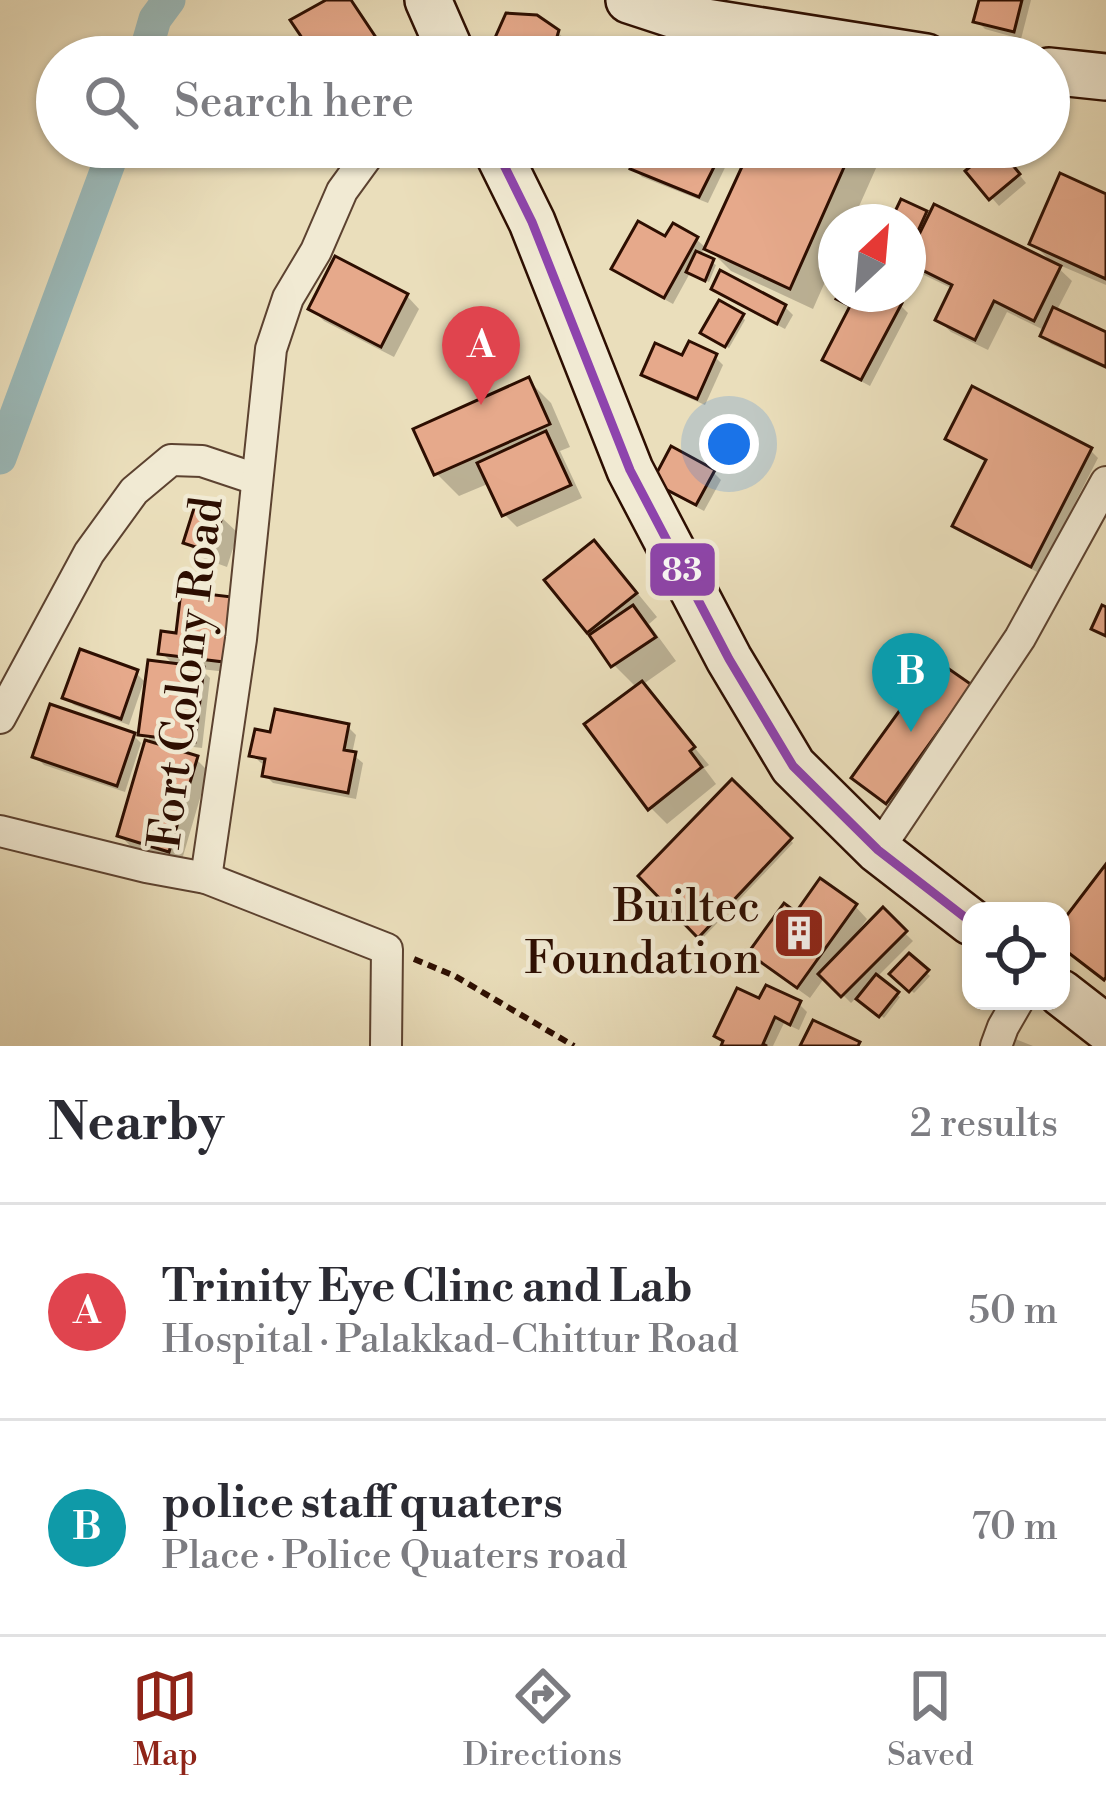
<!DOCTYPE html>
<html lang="en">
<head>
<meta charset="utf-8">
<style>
	body { margin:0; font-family:"Libre Bodoni",serif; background:#f7f7f7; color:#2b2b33 }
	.controls { position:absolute; right:36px; bottom:36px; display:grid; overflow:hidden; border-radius:24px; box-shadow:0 3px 9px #0004 }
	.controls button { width:108px; height:108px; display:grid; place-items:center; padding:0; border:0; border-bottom:3px solid #e1e1e2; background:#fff; color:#2b2b33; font:60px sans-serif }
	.compass { position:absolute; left:818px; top:204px; width:108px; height:108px; border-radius:50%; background:#fff; box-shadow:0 3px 9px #0004; rotate:26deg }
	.you { position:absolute; left:729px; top:444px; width:42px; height:42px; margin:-30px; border:9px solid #fff; border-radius:50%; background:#1a73e8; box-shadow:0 0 0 18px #1a73e833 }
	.badge { display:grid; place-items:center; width:78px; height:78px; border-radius:50%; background:#8f2418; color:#fff; font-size:39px; font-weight:700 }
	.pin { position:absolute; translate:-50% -99px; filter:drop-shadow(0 3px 6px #0008) }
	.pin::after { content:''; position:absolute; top:63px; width:42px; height:36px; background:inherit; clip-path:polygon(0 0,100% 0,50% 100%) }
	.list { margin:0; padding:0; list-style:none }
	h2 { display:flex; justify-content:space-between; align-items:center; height:156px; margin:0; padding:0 48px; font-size:51px }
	h2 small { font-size:39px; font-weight:400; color:#7c7c81 }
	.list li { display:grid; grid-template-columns:78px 1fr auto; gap:36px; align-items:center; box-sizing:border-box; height:216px; padding:0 48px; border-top:3px solid #e1e1e2 }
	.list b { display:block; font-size:45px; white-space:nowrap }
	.list p { margin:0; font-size:39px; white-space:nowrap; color:#7c7c81 }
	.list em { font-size:39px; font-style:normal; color:#7c7c81 }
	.icon { flex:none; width:66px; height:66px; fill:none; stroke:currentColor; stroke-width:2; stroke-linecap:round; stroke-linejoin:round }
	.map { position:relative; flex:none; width:1106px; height:1046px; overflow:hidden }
	.search { position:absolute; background:#fff; box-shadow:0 3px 9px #0004; left:36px; right:36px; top:36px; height:132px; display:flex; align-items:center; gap:30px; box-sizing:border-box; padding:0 42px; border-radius:66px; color:#7c7c81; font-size:45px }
	.sheet { height:588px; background:#fff }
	nav { display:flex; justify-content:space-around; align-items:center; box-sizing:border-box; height:168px; border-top:3px solid #e1e1e2; background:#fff; font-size:33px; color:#7c7c81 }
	nav a { display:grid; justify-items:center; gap:6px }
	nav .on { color:#8f2418 }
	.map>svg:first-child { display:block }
</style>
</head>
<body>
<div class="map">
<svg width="1106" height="1046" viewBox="0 0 1106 1046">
	<rect width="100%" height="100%" fill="#eadebb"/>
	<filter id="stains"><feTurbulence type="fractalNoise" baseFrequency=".00167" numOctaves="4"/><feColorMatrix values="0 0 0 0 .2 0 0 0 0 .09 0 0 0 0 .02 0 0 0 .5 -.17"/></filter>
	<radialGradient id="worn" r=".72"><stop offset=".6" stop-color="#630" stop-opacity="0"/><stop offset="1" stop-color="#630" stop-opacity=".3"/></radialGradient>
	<g fill="#0003">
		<path d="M333,0H351L390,57H318Z"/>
		<path d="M982,0H1031L1021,39L985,29L977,21Z"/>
		<path d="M557,32L566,40L560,57H512Z"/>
		<path d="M641,147H725L732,153L708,203L642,177L634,169Z"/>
		<path d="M754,147H858L877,166L852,222H836V257L813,309L731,271L708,248Z"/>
		<path d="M1004,156L1026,183L999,206L992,198Z"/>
		<path d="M1106,197V285L1052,262L1072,281L1056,312L1106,335V369L1051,344L1043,336L1046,331L1007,312L988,350L951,332L938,320L953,289L922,274L912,264L908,272V222H893L925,214L930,219L1055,265L1032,243Z"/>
		<path d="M674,227L697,240L705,247L700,256L716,265L709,282L690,273L673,304L622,276L615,269L666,241Z"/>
		<path d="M714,288L785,307L793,315L785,329L722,296Z"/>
		<path d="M842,294H878L900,305L908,313L870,386L834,367L826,359L852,309L840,298Z"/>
		<path d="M407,296L419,309L394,357L324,321L312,309Z"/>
		<path d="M742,317L745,320L729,348L707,335Z"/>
		<path d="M715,357L723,365L705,405L653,382L645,374L684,359Z"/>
		<path d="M528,380L551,403L570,447L560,451L582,498L517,527L505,515L490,483L459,496L437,474Z"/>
		<path d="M949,438L1090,450L1098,458L1039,573L964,534L956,526L988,462L956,446Z"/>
		<path d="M713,472L721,480L704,511L663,489Z"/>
		<path d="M221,517L238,533L227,567L202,558L186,542Z"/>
		<path d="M594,544L616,567L657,617L649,624L676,661L642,685L709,765L704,768L716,784L667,824L651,808L588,725L637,688L614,665L594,635L549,580Z"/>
		<path d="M184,594L235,673L201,669L210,678L202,748L152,742L196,759L208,771L181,863L132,848L120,835L151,732L146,730L144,736L141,734L175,666L162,653L179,636Z"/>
		<path d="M136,673L144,681L129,725L74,705L66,697Z"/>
		<path d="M970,688L900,811L864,784Z"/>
		<path d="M348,727L356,735L352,754L363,763L356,799L273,783L265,775L267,765L261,763L253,755L272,735Z"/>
		<path d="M133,735L141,743L125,792L44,765L36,757Z"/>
		<path d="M732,784L793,843L703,938L642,876Z"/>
		<path d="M855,906L867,919L856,934L859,937L883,912L913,941L876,978L900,997L884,1018L858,996L851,1003L825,977L810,998L764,965L752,953L797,916Z"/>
		<path d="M909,957L930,976L914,993L893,974Z"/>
		<path d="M760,1002L799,1004L807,1012L799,1030L784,1023L773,1046H724Z"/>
		<path d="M1013,1038L1033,1046H1010Z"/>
	</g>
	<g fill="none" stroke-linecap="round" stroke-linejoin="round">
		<g stroke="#9bbaba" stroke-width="33">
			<path d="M144,57L155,19L169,0"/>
			<path d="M0,458L115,147"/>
		</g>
	</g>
	<g fill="#e6a98b" stroke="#2d0e01" stroke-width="3">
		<path d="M326,0H351L389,57H315L290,20Z"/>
		<path d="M979,0H1022L1014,32L973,22Z"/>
		<path d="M506,13L537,15L559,30L551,57H508L494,40Z"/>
		<path d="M638,147H724L699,197L630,169Z"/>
		<path d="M751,147H853L790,289L704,249Z"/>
		<path d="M994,147H998L1020,174L989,200L965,171Z"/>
		<path d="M1060,173L1106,194V279L1029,244Z"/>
		<path d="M901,199L927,211L908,253V222H890Z"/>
		<path d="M934,204L1061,266L1034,321L994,301L975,340L935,320L952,285L908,263V257Z"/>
		<path d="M638,221L665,236L673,223L698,237L664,298L611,269Z"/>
		<path d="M696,251L714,259L705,281L686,272Z"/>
		<path d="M335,256L408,294L381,347L308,309Z"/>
		<path d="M720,270L786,305L777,324L711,289Z"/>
		<path d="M839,294H885L902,303L861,380L822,360L850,306L836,299Z"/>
		<path d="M719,300L744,314L725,347L700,333Z"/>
		<path d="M1053,307L1106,332V367L1040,336Z"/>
		<path d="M689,341L717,354L697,399L641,375L655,343L682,355Z"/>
		<path d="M529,377L550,424L434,475L413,429Z"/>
		<path d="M972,386L1092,448L1031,567L952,526L986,460L945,439Z"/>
		<path d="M546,431L571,485L502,516L477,463Z"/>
		<path d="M671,446L715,470L696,505L652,482Z"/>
		<path d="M195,505L223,514L211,552L183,543Z"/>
		<path d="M594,540L637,593L587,633L544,580Z"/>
		<path d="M181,591L232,597L224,662L158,654L161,631L176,633Z"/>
		<path d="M633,605L656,637L611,667L589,635Z"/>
		<path d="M1102,605L1106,607V636L1091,629Z"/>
		<path d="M80,649L138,670L121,719L62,698Z"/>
		<path d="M148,660L204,667L195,742L138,735Z"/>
		<path d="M936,660L972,685L886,804L851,778Z"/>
		<path d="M642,681L695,747L690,751L702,767L648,810L584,724Z"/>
		<path d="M50,704L135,733L117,786L32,757Z"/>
		<path d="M275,709L349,724L344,750L356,752L348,793L262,776L265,759L249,756L255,729L270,732Z"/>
		<path d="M145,740L198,756L169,852L117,836Z"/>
		<path d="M732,779L792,838L698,938L638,876Z"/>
		<path d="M1106,864V977L1104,980L1061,947V923Z"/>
		<path d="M820,878L857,904L797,988L748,953L784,903L796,912Z"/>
		<path d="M883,907L907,931L841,997L818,974Z"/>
		<path d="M909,953L929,970L909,992L889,974Z"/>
		<path d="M876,974L899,992L879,1017L856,999Z"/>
		<path d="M766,985L801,1001L790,1025L775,1017L763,1044L767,1046H721L723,1041L714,1036L737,988L759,998Z"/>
		<path d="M813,1020L860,1042L858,1046H800Z"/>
	</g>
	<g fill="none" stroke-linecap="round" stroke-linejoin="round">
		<g stroke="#5c4230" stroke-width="34">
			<g id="street">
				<path d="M0,718L89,553L134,491L171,460L202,461L256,479"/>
				<path d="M0,831L146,867L206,878L387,949L386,1046"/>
				<path d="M878,850L1020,638L1106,482"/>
				<path d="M206,878L241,639L271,349L288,298L316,251L342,191L374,147"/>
				<path d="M996,1046L1003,1027L1018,1001"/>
			</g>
		</g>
		<g stroke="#2d0e01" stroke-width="50">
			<g id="secondary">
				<path d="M428,0L453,57"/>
				<path d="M629,0L687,19L926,57"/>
				<path d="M1049,71L1106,77"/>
				<path d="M495,147L532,222L630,470L729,659L793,766L878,850L971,922"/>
				<path d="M1061,993L1106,1028"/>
			</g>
		</g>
		<path stroke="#2d0e01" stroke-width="6" stroke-dasharray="9 6" stroke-linecap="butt" d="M414,959L455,976L574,1046"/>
		<use href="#street" stroke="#f1ead3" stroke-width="30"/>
		<use href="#secondary" stroke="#f1ead3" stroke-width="45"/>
		<g stroke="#f1ead3" stroke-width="18">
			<path id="bus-1" d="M495,147L532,222L630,470L729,659L793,766L878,850L971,922"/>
		</g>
		<use href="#bus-1" stroke="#8e44ad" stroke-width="9"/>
	</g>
	<defs>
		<g id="building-square" transform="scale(2.7)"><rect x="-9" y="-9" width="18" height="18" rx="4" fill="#8f2418" stroke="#f1ead3"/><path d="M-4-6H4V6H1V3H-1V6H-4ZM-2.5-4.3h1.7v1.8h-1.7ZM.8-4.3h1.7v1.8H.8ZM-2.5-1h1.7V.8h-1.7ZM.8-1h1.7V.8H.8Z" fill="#fff"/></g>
	</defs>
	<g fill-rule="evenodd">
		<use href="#building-square" x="799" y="933"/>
	</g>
	<g text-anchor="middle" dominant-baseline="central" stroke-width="9" stroke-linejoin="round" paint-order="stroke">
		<g font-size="45" fill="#2d0e01" stroke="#f1ead3">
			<text transform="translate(187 673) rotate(-83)">Fort Colony Road</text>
		</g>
		<g font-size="45" fill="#2d0e01" stroke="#f1ead3" text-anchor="end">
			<text x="760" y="907">Builtec<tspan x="760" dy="52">Foundation</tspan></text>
		</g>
	</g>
	<rect stroke="#f1ead3" stroke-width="4.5" x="648" y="541" width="69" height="57" rx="12" fill="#8e44ad"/>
	<g font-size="33" text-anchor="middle" font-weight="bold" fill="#fff">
		<text x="682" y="581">83</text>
	</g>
	<rect width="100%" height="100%" filter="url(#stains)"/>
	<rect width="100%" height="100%" fill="url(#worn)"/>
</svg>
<div class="controls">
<button><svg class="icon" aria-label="locate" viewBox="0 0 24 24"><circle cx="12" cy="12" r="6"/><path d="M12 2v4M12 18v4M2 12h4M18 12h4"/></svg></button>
</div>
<svg class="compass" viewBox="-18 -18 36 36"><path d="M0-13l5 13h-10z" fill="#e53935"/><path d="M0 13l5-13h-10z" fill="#7c7c81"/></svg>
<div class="you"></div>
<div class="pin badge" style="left:481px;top:405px;background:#e0444e">A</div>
<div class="pin badge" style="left:911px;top:732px;background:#0f9aa8">B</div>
<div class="search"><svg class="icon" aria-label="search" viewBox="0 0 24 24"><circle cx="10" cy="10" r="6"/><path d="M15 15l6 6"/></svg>Search here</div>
</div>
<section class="sheet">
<h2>Nearby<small>2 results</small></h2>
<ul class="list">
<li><span class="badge" style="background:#e0444e">A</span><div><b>Trinity Eye Clinc and Lab</b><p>Hospital · Palakkad-Chittur Road</p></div><em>50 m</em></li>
<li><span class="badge" style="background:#0f9aa8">B</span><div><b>police staff quaters</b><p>Place · Police Quaters road</p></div><em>70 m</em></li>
</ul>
</section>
<nav>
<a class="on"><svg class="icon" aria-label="map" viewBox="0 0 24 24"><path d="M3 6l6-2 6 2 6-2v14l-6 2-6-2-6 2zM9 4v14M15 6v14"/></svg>Map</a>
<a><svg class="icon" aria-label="directions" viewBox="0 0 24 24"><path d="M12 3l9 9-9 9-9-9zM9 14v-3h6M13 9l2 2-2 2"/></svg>Directions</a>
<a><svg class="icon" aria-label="saved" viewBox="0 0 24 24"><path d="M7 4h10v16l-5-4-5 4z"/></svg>Saved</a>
</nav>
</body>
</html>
